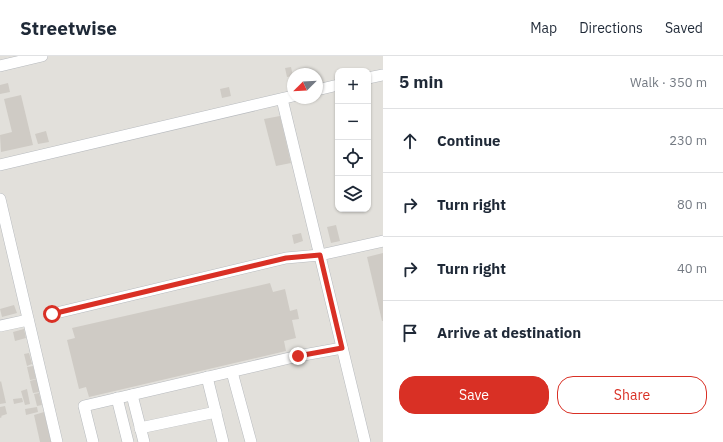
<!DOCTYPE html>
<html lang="en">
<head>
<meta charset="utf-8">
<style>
	body { margin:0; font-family:"IBM Plex Sans",sans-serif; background:#f6f6f7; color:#1f2937 }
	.controls { position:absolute; right:12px; top:12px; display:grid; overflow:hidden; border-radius:8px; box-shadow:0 1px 3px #0004 }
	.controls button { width:36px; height:36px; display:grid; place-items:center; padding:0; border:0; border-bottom:1px solid #e0e1e3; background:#fff; color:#1f2937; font:20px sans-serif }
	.compass { position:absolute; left:287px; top:12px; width:36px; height:36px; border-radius:50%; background:#fff; box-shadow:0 1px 3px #0004; rotate:246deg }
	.stop { position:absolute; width:12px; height:12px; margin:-9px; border:3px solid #d93025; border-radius:50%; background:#fff }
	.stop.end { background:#d93025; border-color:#fff; box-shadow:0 1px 4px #0008 }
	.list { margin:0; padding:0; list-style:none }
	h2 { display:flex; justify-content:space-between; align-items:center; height:52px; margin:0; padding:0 16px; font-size:17px }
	h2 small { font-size:13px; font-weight:400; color:#747a83 }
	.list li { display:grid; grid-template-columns:26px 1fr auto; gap:12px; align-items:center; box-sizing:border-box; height:64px; padding:0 16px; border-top:1px solid #e0e1e3 }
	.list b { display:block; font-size:15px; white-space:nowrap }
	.list em { font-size:13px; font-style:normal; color:#747a83 }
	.actions { display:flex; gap:8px; padding:12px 16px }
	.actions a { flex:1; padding:9px 0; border:1px solid #d93025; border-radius:16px; text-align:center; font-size:14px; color:#d93025 }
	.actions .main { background:#d93025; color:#fff }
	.icon { flex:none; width:22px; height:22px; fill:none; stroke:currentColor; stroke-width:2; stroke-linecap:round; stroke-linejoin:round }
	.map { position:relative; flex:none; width:383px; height:386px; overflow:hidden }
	header { display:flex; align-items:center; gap:24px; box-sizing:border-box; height:56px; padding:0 20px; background:#fff; border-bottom:1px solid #e0e1e3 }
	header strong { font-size:19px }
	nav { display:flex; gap:22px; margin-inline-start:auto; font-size:14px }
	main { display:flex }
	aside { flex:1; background:#fff }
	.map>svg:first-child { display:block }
</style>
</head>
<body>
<header>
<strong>Streetwise</strong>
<nav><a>Map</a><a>Directions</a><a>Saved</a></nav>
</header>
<main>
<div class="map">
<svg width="383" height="386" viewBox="0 0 383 386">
	<rect width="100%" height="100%" fill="#f1eee6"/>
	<path fill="#e2e0db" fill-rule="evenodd" d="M0,0H383V386H0ZM338,15H368V153H338ZM293,18H317V42H293Z"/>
	<g fill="#cfcbc5">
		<path d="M291,11L293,20L287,21L285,12Z"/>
		<path d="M8,27L10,36L0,38V29Z"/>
		<path d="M229,31L231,40L222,42L220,33Z"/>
		<path d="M21,39L33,89L1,96L0,79L12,76L4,43Z"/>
		<path d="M280,60L291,107L276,110L264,63Z"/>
		<path d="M46,75L49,86L38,88L35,78Z"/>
		<path d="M336,169L340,185L331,187L327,171Z"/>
		<path d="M301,177L303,185L294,188L292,179Z"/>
		<path d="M383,197V265H382L367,201Z"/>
		<path d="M270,227L273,236L285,233L290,255L297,253L299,263L292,264L296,282L284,285L286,295L89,341L86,331L79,333L67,284L75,282L72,272Z"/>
		<path d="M14,249L17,257L2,261L0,253Z"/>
		<path d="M24,273L26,282L15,285L13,276Z"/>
		<path d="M29,297L32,308L27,310L24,298Z"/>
		<path d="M33,310L36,323L30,324L27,311Z"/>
		<path d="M37,323L40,336L33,337L30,325Z"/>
		<path d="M1,325L6,347L0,348V326Z"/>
		<path d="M27,333L30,348L25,349L21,335Z"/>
		<path d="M39,337L42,349L37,350L34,338Z"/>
		<path d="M22,342L23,346L14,348L13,343Z"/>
		<path d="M5,350L7,358L1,360L2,361L0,362V351Z"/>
		<path d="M37,351L38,356L26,359L25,353Z"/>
		<path d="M44,356L51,386H40L34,359Z"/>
	</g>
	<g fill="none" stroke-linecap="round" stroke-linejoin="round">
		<g stroke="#b7babe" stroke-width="12">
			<g id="minor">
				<path d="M0,10L42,0"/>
				<path d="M368,22L383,19"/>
				<path d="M317,34L338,29"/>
				<path d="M282,43L365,386"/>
				<path d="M0,109L293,40"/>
				<path d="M0,143L57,386"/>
				<path d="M52,258L286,202L320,199L383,185"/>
				<path d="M0,270L28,264"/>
				<path d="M232,316L251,386"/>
				<path d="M207,321L223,386"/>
				<path d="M132,339L144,386"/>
				<path d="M117,342L128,386"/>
				<path d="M140,372L216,356"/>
				<path d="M93,386L84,350L298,300L342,292"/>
			</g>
		</g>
		<use href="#minor" stroke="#fff" stroke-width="11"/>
	</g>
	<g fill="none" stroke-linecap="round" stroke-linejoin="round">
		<path stroke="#d93025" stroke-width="5" d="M52,258L286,202L320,199L342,292L298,300"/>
	</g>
</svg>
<div class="controls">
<button>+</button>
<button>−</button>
<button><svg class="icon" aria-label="locate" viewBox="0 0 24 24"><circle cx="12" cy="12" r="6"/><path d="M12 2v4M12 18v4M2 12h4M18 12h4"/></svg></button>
<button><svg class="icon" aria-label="layers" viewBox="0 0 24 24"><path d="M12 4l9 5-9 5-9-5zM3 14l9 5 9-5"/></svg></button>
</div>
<svg class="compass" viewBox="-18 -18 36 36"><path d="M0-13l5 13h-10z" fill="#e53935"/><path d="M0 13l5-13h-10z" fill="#747a83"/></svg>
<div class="stop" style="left:52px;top:258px"></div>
<div class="stop end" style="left:298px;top:300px"></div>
</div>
<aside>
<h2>5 min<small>Walk · 350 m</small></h2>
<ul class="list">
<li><svg class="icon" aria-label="ahead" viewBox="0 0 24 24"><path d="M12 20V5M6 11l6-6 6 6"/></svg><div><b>Continue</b></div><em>230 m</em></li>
<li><svg class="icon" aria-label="right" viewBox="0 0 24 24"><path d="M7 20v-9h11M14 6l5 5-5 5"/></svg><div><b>Turn right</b></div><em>80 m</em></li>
<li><svg class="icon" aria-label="right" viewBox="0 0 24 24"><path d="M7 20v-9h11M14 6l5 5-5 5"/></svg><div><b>Turn right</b></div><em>40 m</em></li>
<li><svg class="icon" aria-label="arrive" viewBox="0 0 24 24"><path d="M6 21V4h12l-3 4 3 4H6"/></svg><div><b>Arrive at destination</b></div></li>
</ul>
<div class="actions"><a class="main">Save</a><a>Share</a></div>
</aside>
</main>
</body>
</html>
